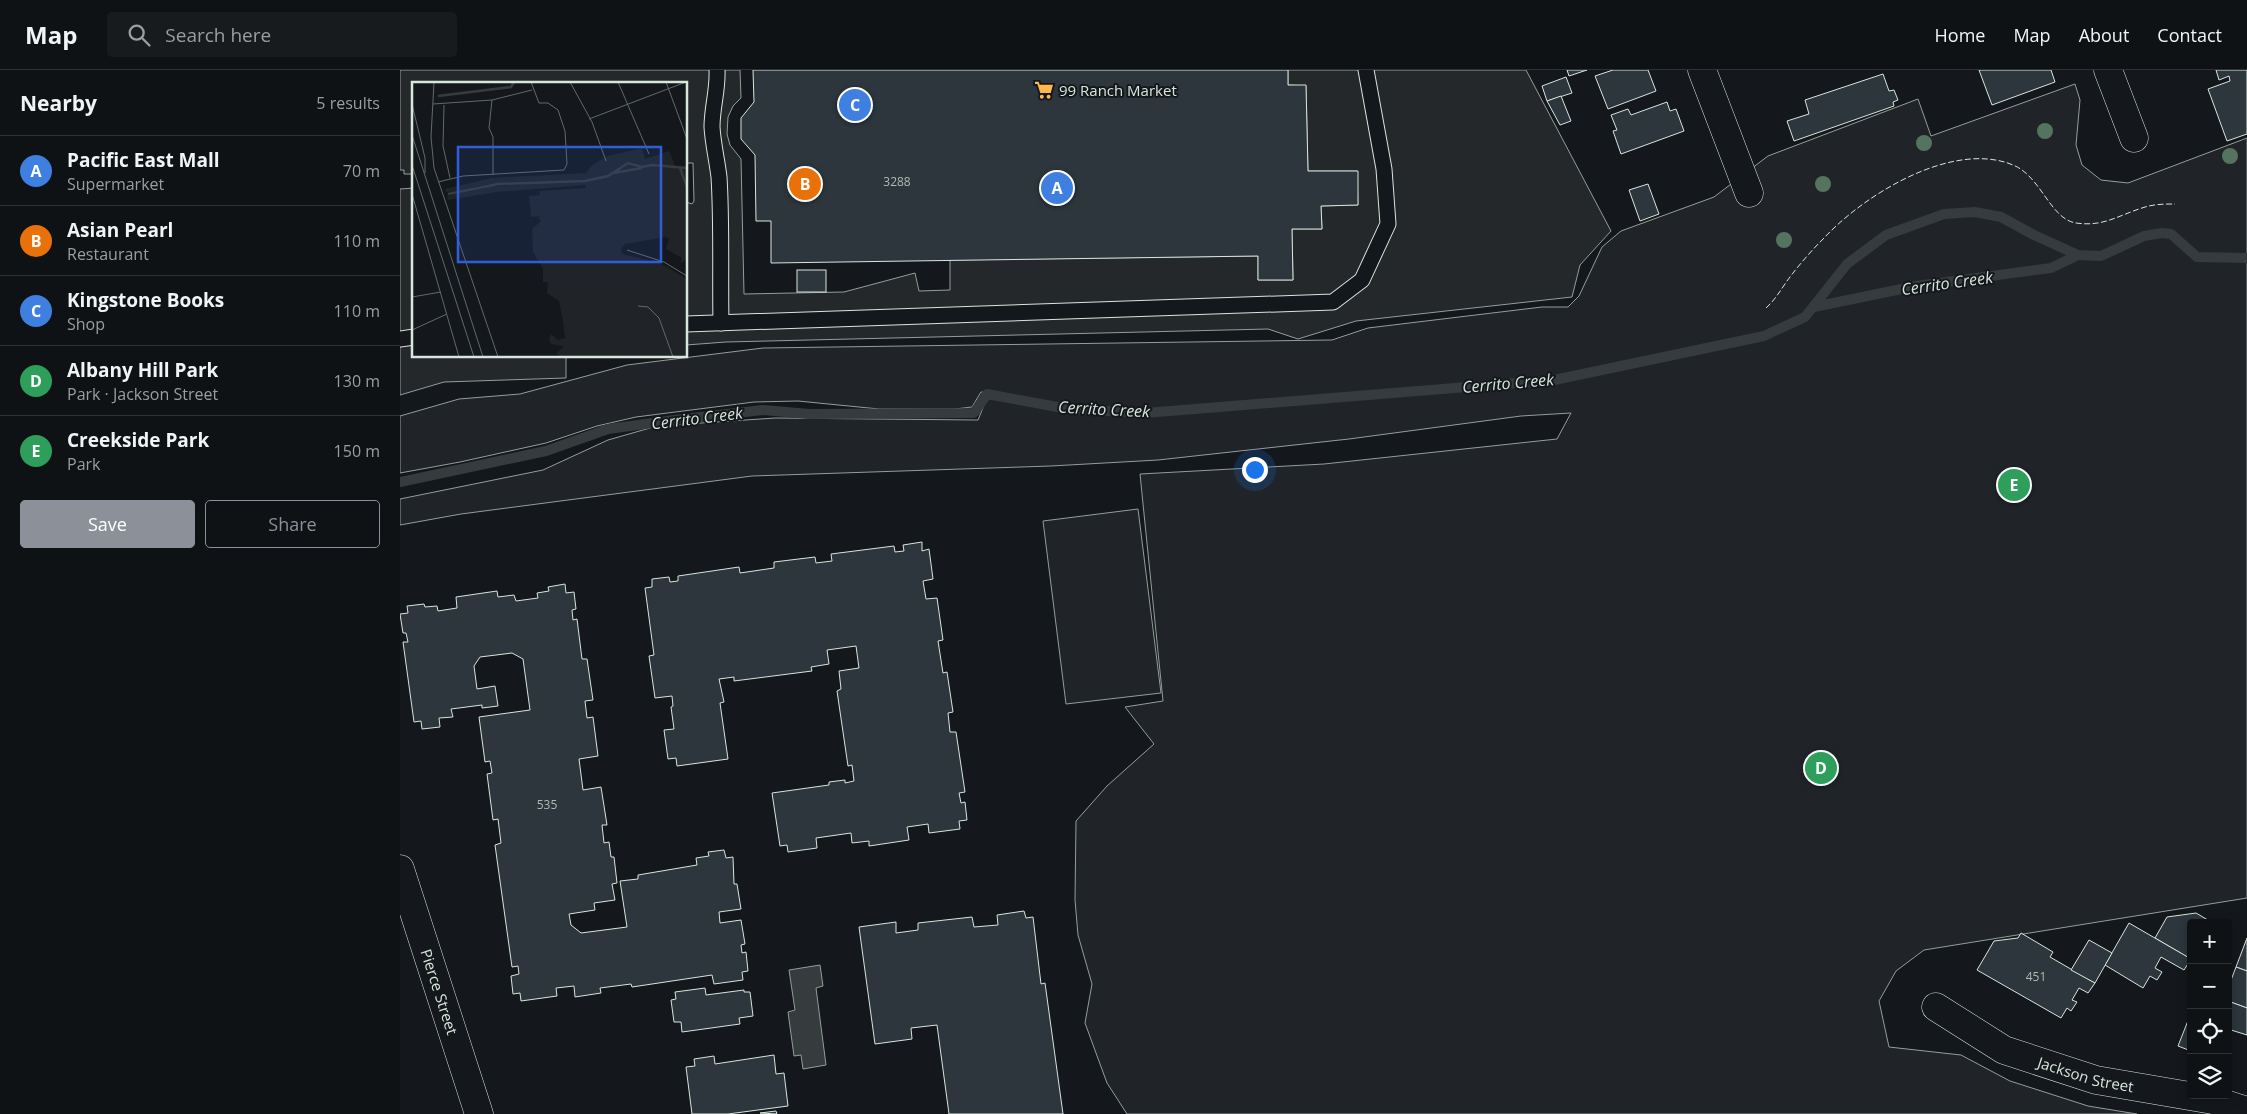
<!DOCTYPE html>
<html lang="en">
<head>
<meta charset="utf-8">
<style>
	body { margin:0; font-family:"Open Sans",sans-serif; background:#181b1e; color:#f1f3f6 }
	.controls { position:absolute; right:15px; bottom:15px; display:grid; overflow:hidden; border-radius:5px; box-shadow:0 2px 12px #0003 }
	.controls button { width:45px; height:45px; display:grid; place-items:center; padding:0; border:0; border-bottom:1px solid #2f3234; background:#0f1215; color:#f1f3f6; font:25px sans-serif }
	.you { position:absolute; left:854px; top:399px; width:18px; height:18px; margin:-12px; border:4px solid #fff; border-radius:50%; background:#1a73e8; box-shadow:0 0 0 8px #1a73e833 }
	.badge { display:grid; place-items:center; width:32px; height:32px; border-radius:50%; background:#8c9099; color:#fff; font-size:16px; font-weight:700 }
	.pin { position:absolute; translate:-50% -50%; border:2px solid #fff; box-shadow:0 1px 5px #0006 }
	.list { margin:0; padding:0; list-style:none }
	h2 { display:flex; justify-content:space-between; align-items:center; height:65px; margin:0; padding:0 20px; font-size:21px }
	h2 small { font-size:16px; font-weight:400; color:#9b9ea0 }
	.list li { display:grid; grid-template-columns:32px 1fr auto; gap:15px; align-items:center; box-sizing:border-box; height:70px; padding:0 20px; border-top:1px solid #2f3234 }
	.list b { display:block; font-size:19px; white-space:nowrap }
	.list p { margin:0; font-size:16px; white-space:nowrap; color:#9b9ea0 }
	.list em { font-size:16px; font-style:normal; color:#9b9ea0 }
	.actions { display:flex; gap:10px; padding:15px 20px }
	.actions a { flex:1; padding:11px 0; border:1px solid #8c9099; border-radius:5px; text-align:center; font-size:18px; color:#8c9099 }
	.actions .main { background:#8c9099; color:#fff }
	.icon { flex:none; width:28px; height:28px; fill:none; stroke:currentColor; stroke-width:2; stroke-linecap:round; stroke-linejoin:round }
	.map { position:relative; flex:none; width:1847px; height:1044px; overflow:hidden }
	header { display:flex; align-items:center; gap:30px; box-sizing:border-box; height:70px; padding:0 25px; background:#0f1215; border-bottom:1px solid #2f3234 }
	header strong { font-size:24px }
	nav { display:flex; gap:28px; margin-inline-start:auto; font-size:18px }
	.search { width:350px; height:45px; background:#181b1e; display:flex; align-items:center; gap:12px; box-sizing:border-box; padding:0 18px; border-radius:5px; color:#9b9ea0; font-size:19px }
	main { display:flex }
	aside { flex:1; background:#0f1215 }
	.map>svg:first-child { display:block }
</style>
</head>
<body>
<header>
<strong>Map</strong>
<div class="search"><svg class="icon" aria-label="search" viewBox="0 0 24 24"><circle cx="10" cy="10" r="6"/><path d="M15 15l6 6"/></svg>Search here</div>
<nav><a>Home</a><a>Map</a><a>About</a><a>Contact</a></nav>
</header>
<main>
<aside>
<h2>Nearby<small>5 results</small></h2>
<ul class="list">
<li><span class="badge" style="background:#3f7fe0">A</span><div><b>Pacific East Mall</b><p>Supermarket</p></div><em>70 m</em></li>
<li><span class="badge" style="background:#e8710a">B</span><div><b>Asian Pearl</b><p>Restaurant</p></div><em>110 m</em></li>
<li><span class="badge" style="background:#3f7fe0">C</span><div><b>Kingstone Books</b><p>Shop</p></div><em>110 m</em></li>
<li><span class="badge" style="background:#2e9e5b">D</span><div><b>Albany Hill Park</b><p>Park · Jackson Street</p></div><em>130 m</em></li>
<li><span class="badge" style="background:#2e9e5b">E</span><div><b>Creekside Park</b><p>Park</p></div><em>150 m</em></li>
</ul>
<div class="actions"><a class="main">Save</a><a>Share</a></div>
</aside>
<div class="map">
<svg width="1847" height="1044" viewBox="0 0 1847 1044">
	<rect width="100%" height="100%" fill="#14181c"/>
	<g fill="#202428" stroke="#939e99">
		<path d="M1675,14L1680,30L1676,75L1682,95L1701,110L1728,113L1847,68V828L1524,880L1496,901L1479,931L1489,977L1561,985L1610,1011L1688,1036L1737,1044H727L707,1013L685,953L692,914L678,865L675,830L676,751L707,716L754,674L725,637L763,631L740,404L924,394L1157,369L1171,343L1121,346L949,369L758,390L651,396L352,406L61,444L0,455V429L143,400L208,370L257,356L375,348L578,350L589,323L581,322L572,337L555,339H479L398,331L354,332L236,347L197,356L146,373L60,392L0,403V346L59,329L120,324L227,295L363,278L932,270L968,258L1142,237H1168L1179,226L1202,177L1221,161L1314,127L1368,86L1518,29L1531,66Z"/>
		<path d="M738,439L761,623L666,634L643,451Z"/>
	</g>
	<g fill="#24282b" stroke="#939e99">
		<path d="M0,0H340L341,28L333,36L328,47L327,64L330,75L341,89L344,224L444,222L515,203L519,221L550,220V190L858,186V210H893L892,159H922L921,136L958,135L957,101H908L906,16L888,15V0H1126L1211,161L1180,195L1172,227L956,251L898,269L868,259L326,272L286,275V132L292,134L294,131L293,93H287L286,98V14H14V104H4V100H0Z"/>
		<path d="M14,118V286H166V308L44,312L0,325V119Z"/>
	</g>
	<path fill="#363b3e" stroke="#939e99" d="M420,895L423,916L416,918L426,995L403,999L401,985L394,986L388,942L395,940L389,900Z"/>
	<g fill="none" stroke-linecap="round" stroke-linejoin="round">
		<g stroke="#363b3e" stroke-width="10">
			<path d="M1414,237L1516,216L1651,198L1678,185"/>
			<path d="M0,412L146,381L208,359L282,349L363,340L409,344L574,343L587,324L668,339L745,343L1154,310L1364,266L1405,247L1447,194L1486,165L1544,144L1575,142L1601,147L1634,165L1678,185L1701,186L1744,166L1762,163L1771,164L1797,187L1847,188"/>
		</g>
	</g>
	<g fill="#2c363c" stroke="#d8e6dc">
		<path d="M353,0H888V15H906L908,101H958V135L921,136L922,159H892L893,210H858V186L371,193V151H356L355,85L341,69V48L354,32Z"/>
		<path d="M1167,0H1187L1169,6Z"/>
		<path d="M1213,0H1248L1256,21L1208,39L1195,6Z"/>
		<path d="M1579,0H1651L1655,12L1592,35Z"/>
		<path d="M1816,0H1847V64L1827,71L1808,19L1830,11L1829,6L1819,10Z"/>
		<path d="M1483,4L1489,21L1494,20L1498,30L1493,32L1494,36L1394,71L1387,51L1409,44L1405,30Z"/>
		<path d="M1166,7L1172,23L1147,31L1142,16Z"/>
		<path d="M1161,26L1171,51L1160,55L1147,31Z"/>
		<path d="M1267,32L1270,41L1276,39L1284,61L1221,84L1213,61L1217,60L1211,45L1228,39L1231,45Z"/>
		<path d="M1248,114L1259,144L1240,151L1229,120Z"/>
		<rect x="397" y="200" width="29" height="22"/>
		<path d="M522,472V481L529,479L533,509L523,511L526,529L537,528L543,570L538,571L543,603L547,602L553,642L548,643L550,662H556L565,722L559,723L561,733L565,732L567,750L559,751L560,759L529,763L528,754L507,757L509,770L469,776V771L452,773L451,763L416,768L417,778L388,782L387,775L380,776L372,723L429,715V712L445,710V713L454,711L452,695L448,696L437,621L441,619L439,601L459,598L456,576L427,580L429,594L411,597L412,601L334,611V607L319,609L324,632L320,633L328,689L277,696L276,688L268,689L264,660L274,659L271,637L273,636L272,626L255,628L249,586L254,585L245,518L252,517V509L269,507L270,512L278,511V506L339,497L340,503L374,498V492L415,487L416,493L432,491L431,484L494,476L495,482L504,481L503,475Z"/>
		<path d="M165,514L166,523L174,522L176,539L172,540L173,550L177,549L182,589H187L193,630L185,631L187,648L193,647L198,686L179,689L183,720L201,717L207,755H202L204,773L209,772L211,787H214L217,813L212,814L215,830L194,833L195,840L169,844L171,855L181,863L227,857L220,811L238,809V805L297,795L296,788L309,786L308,782L324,780L326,788L333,787L334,814H337L341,839L319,842L320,853L341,850L345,874L341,875L342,883L346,882L348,901L342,902L343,910L314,914L312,905L232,917L231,914L200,918L201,923L175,927L174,916L156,918L157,926L121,931L120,923L113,924L111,906L119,904L118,896L112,897L95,775L101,773L98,749L93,750L87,704L92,703L90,691L85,692L79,647L130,640L123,589L112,583L80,587L74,596L77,619L95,616L98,636L82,638V635L51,639L53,647L39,648L40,657L22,659L21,651L14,652L3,572H8L6,563H3L0,544L8,543L7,536L24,534L25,537L37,536L38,541L57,538L56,527L97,521L98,527L114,525L116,531L138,528L137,523L149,521L148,517Z"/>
		<path d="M624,841L626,848L633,847L641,914L645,913L663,1044H549L537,955L511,958L512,969L475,974L459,857L496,852V863L518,860V853L572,847L574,857L598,855L597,845Z"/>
		<path d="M1796,843L1813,853H1791V889L1755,868L1767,847Z"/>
		<path d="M1729,853L1791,889L1784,900L1761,887L1755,898L1762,902L1757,910L1750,906L1743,918L1705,895Z"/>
		<path d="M1621,863L1653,882L1650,887L1695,913L1688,923L1679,918L1672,930L1677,932L1671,941L1667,938L1661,948L1577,900L1594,871L1618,868Z"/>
		<path d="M1847,868V901L1836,897Z"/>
		<path d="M1689,870L1712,883L1695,913L1671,900Z"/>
		<path d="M1836,897L1847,901V938L1828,931V918Z"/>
		<path d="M305,918L306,925L344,920V922H350L353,946L339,948L340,954L282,962L281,952H274L271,930L276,929L275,922Z"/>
		<path d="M1828,931L1847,938V965L1831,960L1828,968Z"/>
		<path d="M1791,943V981L1778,976Z"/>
		<path d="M374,985L376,1004L384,1003L388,1036L328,1044H292L286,997L295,996L294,989L314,986L315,994Z"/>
		<path d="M376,1041L377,1044L360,1043Z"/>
	</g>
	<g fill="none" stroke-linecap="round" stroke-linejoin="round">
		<g stroke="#d8e6dc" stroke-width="17">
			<g id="service">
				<path d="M317,0C318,20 312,37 312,57C313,74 317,90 319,107C322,155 320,204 321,253"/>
				<path d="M286,254L933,232L962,210L988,154L984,99L966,0"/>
				<path d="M0,269L14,267"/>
			</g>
		</g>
		<g stroke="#d8e6dc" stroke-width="29">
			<g id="minor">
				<path d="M1302,0L1349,123"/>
				<path d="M1708,0L1734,68"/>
				<path id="s1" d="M1536,937L1604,980L1696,1010L1813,1030L1847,1041"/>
			</g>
		</g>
		<g stroke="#d8e6dc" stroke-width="29">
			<g id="tertiary">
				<path id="s2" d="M0,799L79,1044"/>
			</g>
		</g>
		<use href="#service" stroke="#14181c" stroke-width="15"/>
		<use href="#minor" stroke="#14181c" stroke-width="28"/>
		<use href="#tertiary" stroke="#14181c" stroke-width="28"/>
		<path stroke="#d8e6dc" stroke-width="1" stroke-dasharray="6 2.5" stroke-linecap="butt" d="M1366,238C1375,230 1380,221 1387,211C1398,196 1411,181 1424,168C1465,124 1553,70 1613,95C1641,106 1650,149 1676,153C1703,157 1717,146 1742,138C1753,134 1764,134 1775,134"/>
	</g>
	<g fill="#55745f">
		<circle cx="1645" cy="61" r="8"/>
		<circle cx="1524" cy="73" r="8"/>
		<circle cx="1830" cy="86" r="8"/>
		<circle cx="1423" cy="114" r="8"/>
		<circle cx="1384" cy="170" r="8"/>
	</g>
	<defs>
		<g id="supermarket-bare" transform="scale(1.5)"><path d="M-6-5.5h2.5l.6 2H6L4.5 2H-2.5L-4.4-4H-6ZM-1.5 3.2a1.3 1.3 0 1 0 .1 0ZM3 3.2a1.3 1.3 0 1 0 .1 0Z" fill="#ffb74d" stroke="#14181c" stroke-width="2.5" paint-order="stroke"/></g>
	</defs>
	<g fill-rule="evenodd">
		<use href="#supermarket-bare" x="644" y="20"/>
	</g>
	<g text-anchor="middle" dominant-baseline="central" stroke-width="4" stroke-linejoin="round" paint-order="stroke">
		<g font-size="12" fill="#adbab4">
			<text x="497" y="111">3288</text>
			<text x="147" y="734">535</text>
			<text x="1636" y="906">451</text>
		</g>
		<g font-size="15" fill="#d8e6dc" stroke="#14181c" text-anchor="start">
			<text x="659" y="20">99 Ranch Market</text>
		</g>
		<g font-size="15" fill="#d8e6dc" stroke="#14181c">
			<text stroke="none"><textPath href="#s2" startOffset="129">Pierce Street</textPath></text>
			<text stroke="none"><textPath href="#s1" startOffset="166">Jackson Street</textPath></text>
		</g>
		<g font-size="16" font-style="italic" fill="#d8e6dc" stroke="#14181c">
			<text transform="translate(1547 213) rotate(-8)">Cerrito Creek</text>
			<text transform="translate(1108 313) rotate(-5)">Cerrito Creek</text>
			<text transform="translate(704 339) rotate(3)">Cerrito Creek</text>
			<text transform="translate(297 348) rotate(-7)">Cerrito Creek</text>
		</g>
	</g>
	<g transform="translate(12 12)">
		<rect width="275" height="275" fill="#14181c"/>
		<path d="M230,66L233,77L257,69L264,86L275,84V178L268,181L270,176L254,167L257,157L254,155L213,162L209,167L210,172L248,181L275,197V275H148L145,271L152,264L139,262L137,257L139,252L146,258L153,256L151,239L147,219L135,211L136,200H131V187L121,170L120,147L129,139L126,135L130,134L119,135L117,114L128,113L127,109L173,106L174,103L85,110L36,118L35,114L74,104L109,103L111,101L72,103L40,110H34L33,107L79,96L174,91L180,83L196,74Z" fill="#202428"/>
		<path fill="none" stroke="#363b3e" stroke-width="2.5" d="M26,14L99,5L102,0M268,86L275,105M202,91L230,86M36,112L86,102L173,99L196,94L216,81L230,85L240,83L275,86"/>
		<path fill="none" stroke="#626a69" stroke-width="1" d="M22,0L19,55L22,86L86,275M158,0L180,40L194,79M206,0L237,72M254,0L275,57M80,18L77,46L81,55V93M0,22L13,76V91M21,22L80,18L120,8M32,23L31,64L38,96M177,37L274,0M0,53L71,275M0,83L62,275M26,100L51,94L152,88L155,82L153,49L146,28L136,21H127L119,0M0,112L47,275M215,168L252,180L275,194M0,215L29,210M226,224L236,225L247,236L261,275M0,248L35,232"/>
		<path fill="#305dd8" fill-opacity="0.15" stroke="#305dd8" stroke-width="2.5" d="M46,65H249V180H46Z"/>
		<rect width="275" height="275" fill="none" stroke="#d8e6dc" stroke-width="2.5"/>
	</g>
</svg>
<div class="controls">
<button>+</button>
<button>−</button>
<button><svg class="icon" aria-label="locate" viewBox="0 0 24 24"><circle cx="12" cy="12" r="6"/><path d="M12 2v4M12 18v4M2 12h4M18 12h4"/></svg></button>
<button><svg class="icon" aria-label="layers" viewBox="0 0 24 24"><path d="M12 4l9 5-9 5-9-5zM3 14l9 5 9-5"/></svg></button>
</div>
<div class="you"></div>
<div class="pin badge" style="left:657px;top:118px;background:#3f7fe0">A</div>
<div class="pin badge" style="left:405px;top:114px;background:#e8710a">B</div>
<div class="pin badge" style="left:455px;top:35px;background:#3f7fe0">C</div>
<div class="pin badge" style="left:1421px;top:698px;background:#2e9e5b">D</div>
<div class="pin badge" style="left:1614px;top:415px;background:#2e9e5b">E</div>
</div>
</main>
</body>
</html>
